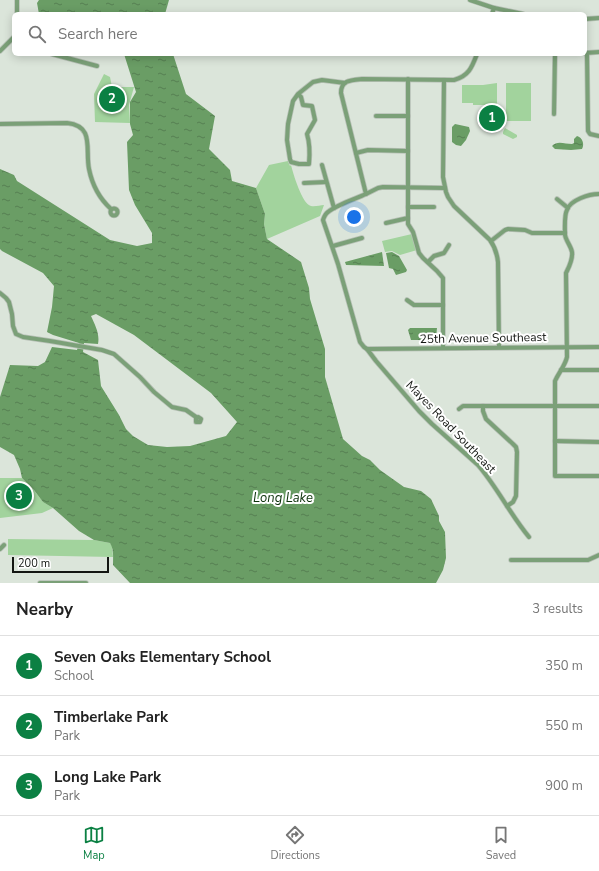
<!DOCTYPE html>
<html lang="en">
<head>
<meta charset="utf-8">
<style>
	body { margin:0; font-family:"Nunito Sans",sans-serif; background:#f6f6f6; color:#222 }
	.scale { position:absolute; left:12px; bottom:10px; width:97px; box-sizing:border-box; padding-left:4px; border:2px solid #131612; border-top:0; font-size:11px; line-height:14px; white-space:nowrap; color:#131612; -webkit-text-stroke:3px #fff; paint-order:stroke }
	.you { position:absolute; left:354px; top:217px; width:14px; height:14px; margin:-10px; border:3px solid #fff; border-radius:50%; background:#1a73e8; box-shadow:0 0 0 6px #1a73e833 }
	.badge { display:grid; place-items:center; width:26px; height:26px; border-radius:50%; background:#0b8043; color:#fff; font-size:13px; font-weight:700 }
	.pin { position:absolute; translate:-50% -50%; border:2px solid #fff; box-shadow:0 1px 4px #0006 }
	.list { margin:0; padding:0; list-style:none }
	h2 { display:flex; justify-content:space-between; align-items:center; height:52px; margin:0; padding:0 16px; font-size:17px }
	h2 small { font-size:13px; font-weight:400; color:#767676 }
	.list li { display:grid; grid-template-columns:26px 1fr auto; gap:12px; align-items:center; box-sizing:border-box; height:60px; padding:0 16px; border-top:1px solid #e0e0e0 }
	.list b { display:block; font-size:15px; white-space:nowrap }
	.list p { margin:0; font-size:13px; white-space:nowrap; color:#767676 }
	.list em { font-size:13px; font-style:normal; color:#767676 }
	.icon { flex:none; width:22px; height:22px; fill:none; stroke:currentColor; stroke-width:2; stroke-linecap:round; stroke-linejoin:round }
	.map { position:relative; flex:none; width:599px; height:583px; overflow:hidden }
	.search { position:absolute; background:#fff; box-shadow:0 2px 10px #0003; left:12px; right:12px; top:12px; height:44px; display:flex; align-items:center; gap:10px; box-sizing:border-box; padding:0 14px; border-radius:6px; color:#767676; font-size:15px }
	.sheet { height:232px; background:#fff }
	nav { display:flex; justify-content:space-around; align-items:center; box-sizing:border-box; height:56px; border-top:1px solid #e0e0e0; background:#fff; font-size:11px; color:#767676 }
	nav a { display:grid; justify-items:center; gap:2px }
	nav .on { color:#0b8043 }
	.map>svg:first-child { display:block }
</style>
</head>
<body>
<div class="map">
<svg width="599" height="583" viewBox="0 0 599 583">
	<defs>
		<pattern id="water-ripples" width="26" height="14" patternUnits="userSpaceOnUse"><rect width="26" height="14" fill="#6a9d65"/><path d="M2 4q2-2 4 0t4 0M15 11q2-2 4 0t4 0" fill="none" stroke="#567f52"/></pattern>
	</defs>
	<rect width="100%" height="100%" fill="#dbe5da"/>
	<g fill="#a2d39d">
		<path d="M104,74L110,77L112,87H134L129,105L130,123L95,122L94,94Z"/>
		<path d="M497,83V103L496,105H473V103H462V85H483Z"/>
		<rect x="506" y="83" width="25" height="38"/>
		<path d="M505,128L517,135V137L513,139L503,134V132Z"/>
		<path d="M288,161L290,166L291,165C293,173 302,204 311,206C315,207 320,205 324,205L320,216L267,239L264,224L265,214L256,188L269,165Z"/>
		<path d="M412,234L417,250L400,255L392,251L385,252L382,241Z"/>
		<path d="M0,478H22L34,490L43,502L53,508L42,513L0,518Z"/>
		<path d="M8,539L94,540L110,543L112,546L113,557L8,555Z"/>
	</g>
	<g fill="url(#water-ripples)" fill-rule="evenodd">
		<path d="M39,0H169L165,14H39L37,3Z"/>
		<path d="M124,54H173L186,94L215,116L209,149L230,170L232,181L256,188L265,214L264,224L267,239L301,262L309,288L310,299L325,349V377L343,439L362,456L370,460L380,470L404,487L421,491L431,499L439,516V521L445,532L446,558L443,570L436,583H130L113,565C113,557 114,549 110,543L94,540L79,531L53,508L43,502L34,490L22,478L20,469L14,455L0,447V397L10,365L38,366L45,362L52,347L77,350L79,343L53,335L47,332L52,307L54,286L43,273L2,251L0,249V169L14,175L17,181L110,240L137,246L152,243V233L135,205L129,190L127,142L133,135L130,124V102L136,92ZM96,314L134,335L211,393L237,422L226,436L190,446L167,447L148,445L133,436L126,429L119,415L101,386L98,360L83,352L84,343L98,344C100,334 95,325 91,316Z"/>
		<path d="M455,124L469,127L470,131L466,140L461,146L456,145L452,142V127Z"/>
		<path d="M577,136C582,137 585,144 582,149L571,150L555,149L552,146C557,140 565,144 572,144L574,143V139Z"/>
		<path d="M382,252L384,266L346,265L345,262Z"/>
		<path d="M392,252L399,256L407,270L406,272L396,275L393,269L389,268L386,253Z"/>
		<path d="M410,328H437L436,338L435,340H411L408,330Z"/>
	</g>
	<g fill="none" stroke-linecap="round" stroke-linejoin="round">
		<g stroke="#b7c0b6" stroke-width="5.5">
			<g id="minor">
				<path d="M17,0V14"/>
				<path d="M470,0L494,8L523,14"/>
				<path d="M492,14L494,8"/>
				<path d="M585,19L599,18"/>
				<path d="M0,51L14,37"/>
				<path d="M585,53L599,52"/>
				<path d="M587,53L588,131L590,134L599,136"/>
				<path d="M52,54L97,66"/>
				<path d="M477,54C472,67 469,76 454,80L362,79C351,80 341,80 341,93L366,194C355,199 336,205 328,212C325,214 324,217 323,220L338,264L360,342L364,347L367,349L376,361L419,411L432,424L478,465C497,487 510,514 529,537"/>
				<path d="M408,79V224L413,232L419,253L423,258L437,271L443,278V348"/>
				<path d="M444,80L443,177L446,192L448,197L454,206L490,240C495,247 497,253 498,262L499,347"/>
				<path d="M298,94L301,97L303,105L312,106L315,120L307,134C310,144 310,153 309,164H299L291,162L290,159L287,140L288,124L293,101L298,94L313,82L322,80L345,83"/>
				<path d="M554,114L555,54"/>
				<path d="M376,116H408"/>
				<path d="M0,124L67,123C95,126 85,149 89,169C92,184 100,199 111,209"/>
				<path d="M356,153L368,150L408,151"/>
				<path d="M322,165L334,208"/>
				<path d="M304,183L326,182"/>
				<path d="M366,194L378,188L383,187L445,188"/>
				<path d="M599,194C589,194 570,200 567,210C564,215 565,229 565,235C566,241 571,246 572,252C573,260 569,267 566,273L567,357C565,366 559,372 555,381V476H599"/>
				<path d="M557,199L568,208"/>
				<path d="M408,207H434"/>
				<circle cx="114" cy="212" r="3.5"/>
				<path d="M386,223L408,218"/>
				<path d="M491,241L505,230L508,229L525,230L532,233H565"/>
				<path d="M333,246L362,238"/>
				<path d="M428,262L434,256L444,253L449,245"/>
				<path d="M0,293L6,298L9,302L12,314L13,326L16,334L23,337L50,341L102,350L114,354L140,377L154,392L172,407L186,410L196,417V422H200L201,419L198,417L196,418"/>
				<path d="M407,300L414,305H443"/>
				<path d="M367,349L599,347"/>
				<path d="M561,370H599"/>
				<path d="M483,406V411L486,419L513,444L516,447L517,452L516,496L513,502L507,506"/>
				<path d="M459,409L463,406H599"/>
				<path d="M555,441L599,442"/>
				<path d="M0,549L4,545"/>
				<path d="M511,560H588L599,555"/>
				<path d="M40,583H86"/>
			</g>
		</g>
		<use href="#minor" stroke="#7ba078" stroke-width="4"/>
	</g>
	<g text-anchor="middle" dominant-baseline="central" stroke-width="4" stroke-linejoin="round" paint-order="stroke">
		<g font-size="12" fill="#131612" stroke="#fff">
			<text transform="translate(483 338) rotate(-1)">25th Avenue Southeast</text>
			<text transform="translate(451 427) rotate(46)">Mayes Road Southeast</text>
		</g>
		<g font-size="13" font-style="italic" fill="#0e330c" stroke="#fff">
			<text x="283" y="498">Long Lake</text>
		</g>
	</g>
</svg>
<div class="scale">200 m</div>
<div class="you"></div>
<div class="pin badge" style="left:492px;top:118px">1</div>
<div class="pin badge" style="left:112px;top:99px">2</div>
<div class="pin badge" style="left:19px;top:496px">3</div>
<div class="search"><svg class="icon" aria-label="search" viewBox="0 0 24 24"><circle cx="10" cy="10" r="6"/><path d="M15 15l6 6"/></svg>Search here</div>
</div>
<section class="sheet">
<h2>Nearby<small>3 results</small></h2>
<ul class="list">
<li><span class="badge">1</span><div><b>Seven Oaks Elementary School</b><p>School</p></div><em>350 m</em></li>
<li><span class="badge">2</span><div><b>Timberlake Park</b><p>Park</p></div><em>550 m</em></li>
<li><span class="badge">3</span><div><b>Long Lake Park</b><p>Park</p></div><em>900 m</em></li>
</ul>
</section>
<nav>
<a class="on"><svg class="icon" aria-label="map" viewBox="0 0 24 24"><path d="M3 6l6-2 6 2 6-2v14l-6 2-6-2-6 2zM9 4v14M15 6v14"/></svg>Map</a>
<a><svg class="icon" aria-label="directions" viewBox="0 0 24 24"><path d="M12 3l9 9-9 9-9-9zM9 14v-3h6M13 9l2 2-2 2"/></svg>Directions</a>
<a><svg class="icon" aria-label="saved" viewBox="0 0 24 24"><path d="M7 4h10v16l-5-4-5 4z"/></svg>Saved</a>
</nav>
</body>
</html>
